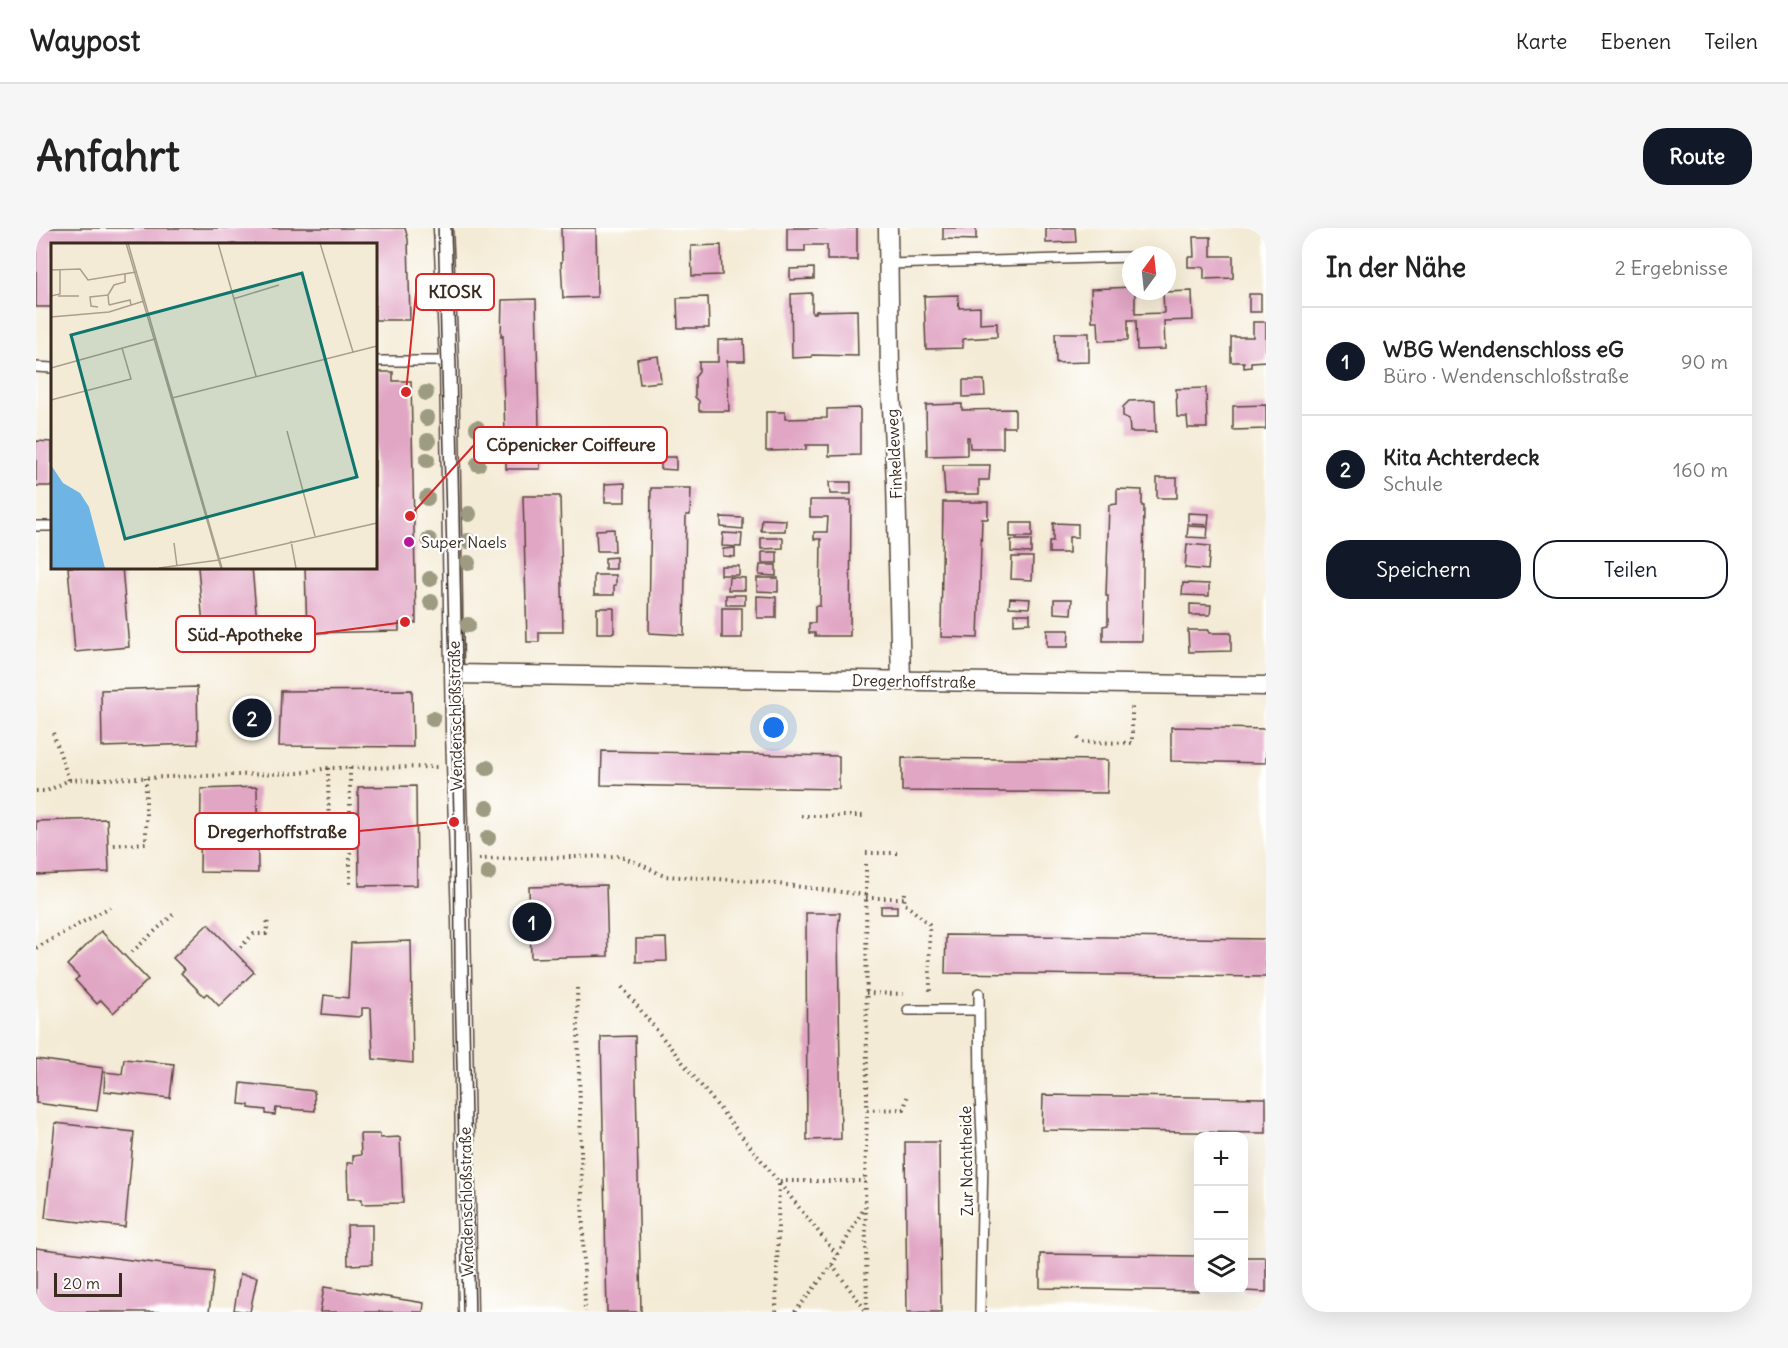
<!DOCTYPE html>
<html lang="de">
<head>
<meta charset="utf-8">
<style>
	body { margin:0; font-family:Delius,sans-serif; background:#f6f6f6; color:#222 }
	.controls { position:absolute; right:18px; bottom:18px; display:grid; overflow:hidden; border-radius:12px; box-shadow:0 6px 24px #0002 }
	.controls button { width:54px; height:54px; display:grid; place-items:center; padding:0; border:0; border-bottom:2px solid #e0e0e0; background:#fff; color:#222; font:30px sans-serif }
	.compass { position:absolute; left:1086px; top:18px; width:54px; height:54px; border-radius:50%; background:#fff; box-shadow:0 6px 24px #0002; rotate:15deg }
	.scale { position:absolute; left:18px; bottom:15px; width:68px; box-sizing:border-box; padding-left:6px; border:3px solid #3b2a1e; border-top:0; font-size:16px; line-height:21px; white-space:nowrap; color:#3b2a1e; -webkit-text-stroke:4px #fff; paint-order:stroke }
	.you { position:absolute; left:738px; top:500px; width:21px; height:21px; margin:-15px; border:4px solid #fff; border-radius:50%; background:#1a73e8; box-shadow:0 0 0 9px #1a73e833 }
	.badge { display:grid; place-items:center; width:39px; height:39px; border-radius:50%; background:#111827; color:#fff; font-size:20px; font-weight:700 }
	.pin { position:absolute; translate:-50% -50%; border:3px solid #fff; box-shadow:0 2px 6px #0006 }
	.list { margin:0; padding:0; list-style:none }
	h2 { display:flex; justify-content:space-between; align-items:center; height:78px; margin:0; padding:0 24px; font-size:26px }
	h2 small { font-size:20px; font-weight:400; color:#767676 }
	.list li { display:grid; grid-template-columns:39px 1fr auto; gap:18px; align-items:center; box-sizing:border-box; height:108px; padding:0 24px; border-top:2px solid #e0e0e0 }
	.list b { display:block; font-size:22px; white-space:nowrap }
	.list p { margin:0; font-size:20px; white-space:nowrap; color:#767676 }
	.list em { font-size:20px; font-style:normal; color:#767676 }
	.actions { display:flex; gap:12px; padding:18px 24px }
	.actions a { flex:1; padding:14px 0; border:2px solid #111827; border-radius:24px; text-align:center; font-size:21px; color:#111827 }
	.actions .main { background:#111827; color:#fff }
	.icon { flex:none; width:33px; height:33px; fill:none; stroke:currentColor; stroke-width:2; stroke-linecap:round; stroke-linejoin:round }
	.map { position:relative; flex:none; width:1230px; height:1084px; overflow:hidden; border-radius:24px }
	header { display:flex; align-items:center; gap:36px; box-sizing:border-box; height:84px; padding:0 30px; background:#fff; border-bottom:2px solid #e0e0e0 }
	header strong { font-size:28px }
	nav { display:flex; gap:33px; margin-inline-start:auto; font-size:21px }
	.intro { display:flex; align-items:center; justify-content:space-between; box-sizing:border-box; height:144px; padding:0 36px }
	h1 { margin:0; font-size:42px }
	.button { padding:15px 27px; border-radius:24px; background:#111827; color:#fff; font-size:21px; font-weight:700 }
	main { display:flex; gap:36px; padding:0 36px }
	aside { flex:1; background:#fff; border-radius:24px; box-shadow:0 6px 24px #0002 }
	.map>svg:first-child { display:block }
</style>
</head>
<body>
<header>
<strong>Waypost</strong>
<nav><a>Karte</a><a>Ebenen</a><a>Teilen</a></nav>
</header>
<div class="intro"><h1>Anfahrt</h1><a class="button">Route</a></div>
<main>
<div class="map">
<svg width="1230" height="1084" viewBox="0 0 1230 1084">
	<rect width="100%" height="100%" fill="#fff"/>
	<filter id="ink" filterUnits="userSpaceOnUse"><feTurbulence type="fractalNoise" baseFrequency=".0167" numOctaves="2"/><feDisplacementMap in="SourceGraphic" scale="12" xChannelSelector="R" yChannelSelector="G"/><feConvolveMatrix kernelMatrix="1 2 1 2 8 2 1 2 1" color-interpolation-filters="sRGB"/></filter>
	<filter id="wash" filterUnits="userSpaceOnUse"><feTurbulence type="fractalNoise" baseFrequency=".008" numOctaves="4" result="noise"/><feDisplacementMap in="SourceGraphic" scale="24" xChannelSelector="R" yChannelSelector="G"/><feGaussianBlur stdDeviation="1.35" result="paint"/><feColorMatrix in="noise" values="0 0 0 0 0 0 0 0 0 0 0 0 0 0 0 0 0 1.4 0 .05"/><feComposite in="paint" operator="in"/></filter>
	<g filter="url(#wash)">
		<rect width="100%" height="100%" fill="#f4ebd6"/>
		<g id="blocks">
			<g fill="#e1a6c4">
				<path d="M0,0H369L372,11L374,92H339V16H16V79H0Z"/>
				<path d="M525,0H560L561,69L527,70L525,34H526Z"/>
				<path d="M751,0H821V32H791V17H769V23H751Z"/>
				<path d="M907,0H940V12L907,11Z"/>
				<path d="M1010,0H1039L1040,14L1010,15Z"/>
				<path d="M1157,9H1175V28H1197V50L1168,51V39H1152V29H1158Z"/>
				<path d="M685,17L686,47L656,48L655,18Z"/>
				<path d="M778,40V51L754,52V41Z"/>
				<path d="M1095,59V63H1099V86L1128,85L1127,64L1156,63L1157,92L1128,93L1129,121L1101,122L1100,92H1092V112L1063,113L1062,93H1056L1055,61Z"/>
				<path d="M776,65V85H780V83L821,82L822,128L776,127V129L756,130L755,66Z"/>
				<rect x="1213" y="66" width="12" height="18"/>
				<path d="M922,67L923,80L944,79V96L961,95V109L927,111V120L890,121L888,68Z"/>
				<path d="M672,69L673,100H642L641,70Z"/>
				<path d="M500,71L504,241H470V223H468L467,205H469L467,147H468L467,108L465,109L466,72Z"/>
				<path d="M1217,94H1230V133L1215,134V139L1208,140V134H1195V109H1217Z"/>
				<path d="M1019,105H1053V134L1020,135Z"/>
				<path d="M708,111L709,133H691L693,183H663V173L659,169V149L663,144V134H682V112Z"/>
				<path d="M622,128L625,154L604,156L601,131Z"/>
				<path d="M339,144H357V153H375L380,395H363V403L271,405L269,339H339Z"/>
				<path d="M927,152H948L949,168L927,169Z"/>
				<path d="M1170,160L1171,200H1152L1151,189H1141L1140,161Z"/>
				<path d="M1119,172L1120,204H1094L1093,191L1087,188V179L1093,173Z"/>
				<path d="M926,176V182L979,181V199H967V220H934L933,209H931V227L891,228L890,177Z"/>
				<path d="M1230,177V201L1197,202V178Z"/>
				<path d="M824,180V227L793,228V217H770V222L730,223V184H749V191L791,190V181Z"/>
				<path d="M0,213L16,214V258H0Z"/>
				<path d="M625,229H640V242L625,241Z"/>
				<path d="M907,237H954L953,252H943V266H909Z"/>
				<rect x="1121" y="250" width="20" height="20"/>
				<path d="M793,254H815V266H794Z"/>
				<path d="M589,255V274H569V256Z"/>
				<path d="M615,260H655L654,287H650L648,407L613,405Z"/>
				<path d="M1081,261L1106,262V278H1108L1106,413H1067V398L1072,397V368H1070L1073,277L1081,276Z"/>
				<path d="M487,268H524L527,404H503V414H491Z"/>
				<path d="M774,272H815L814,408H779V405H773V395H779V378H784L785,311H778V304H791L792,289H774Z"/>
				<path d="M907,274H952V291H946L942,410L905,409Z"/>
				<path d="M1152,285L1173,286L1172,297L1152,296Z"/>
				<path d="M685,289L707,290V301L685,299Z"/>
				<path d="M726,291L750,292L749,303H725Z"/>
				<rect x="974" y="295" width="22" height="14"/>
				<path d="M1017,295L1042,296V309H1033V325H1013V313H1017Z"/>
				<path d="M1152,298L1172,299L1171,310L1151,309Z"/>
				<path d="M578,301L579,323H561L560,302Z"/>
				<path d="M687,305L706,306L705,319L686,318Z"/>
				<path d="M725,310H747V320L725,321Z"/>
				<path d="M975,312H995V325L975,324Z"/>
				<path d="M1151,316L1174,318L1172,342L1149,340Z"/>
				<path d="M699,320V329L687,328V321Z"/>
				<rect x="726" y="324" width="15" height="11"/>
				<path d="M580,329V341H569V330Z"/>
				<path d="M976,329H997L996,352L975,351Z"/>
				<path d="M724,337H740V348L723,347Z"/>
				<rect x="685" y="338" width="18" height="9"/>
				<path d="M32,339H86L93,419L39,424Z"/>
				<path d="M162,339H216L223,417L169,421Z"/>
				<path d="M558,347H580V357H578V367H558Z"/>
				<path d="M693,349L709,350V362H692Z"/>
				<path d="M721,350H742V364L721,363Z"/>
				<path d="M1147,355L1173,356V368L1146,367Z"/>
				<rect x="690" y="367" width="19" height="10"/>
				<path d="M721,368L740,369V390H721Z"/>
				<path d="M974,370L994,371L993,380L973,379Z"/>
				<path d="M1018,371H1036L1035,386L1018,385Z"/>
				<path d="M1154,376L1175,377L1174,387H1154Z"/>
				<rect x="561" y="380" width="17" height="25"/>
				<rect x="686" y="380" width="20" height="30"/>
				<path d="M978,386H994V395L978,396Z"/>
				<path d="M1011,402H1033L1032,419H1011Z"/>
				<path d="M1152,402H1173V405H1195V423L1153,424Z"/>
				<path d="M161,459L162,516L66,519L65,462Z"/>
				<path d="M376,462L377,519L243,518L245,463Z"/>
				<path d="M1135,499L1230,501V535L1135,533Z"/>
				<path d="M566,523L803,528V561L565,557Z"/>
				<path d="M866,530L1072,532L1071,565L866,563Z"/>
				<path d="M380,558L381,657L323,658L322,559Z"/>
				<path d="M221,559L222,645L164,644L165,561Z"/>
				<path d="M71,591L73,644L0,647V593Z"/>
				<path d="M570,657L572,728L495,730L493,659Z"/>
				<rect x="845" y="678" width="16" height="8"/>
				<path d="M770,685H804L802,702L805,911L771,912Z"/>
				<path d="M172,696L218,744L183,778L171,765L168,768L145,745L149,742L137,730Z"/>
				<path d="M65,703L112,752L77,785L65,772L61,776L39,752L43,749L31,737Z"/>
				<path d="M910,707L1230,711V749L909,745Z"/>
				<path d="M630,710L631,733L600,734V711Z"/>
				<path d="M375,713L377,835L337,831L335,780H326V787L323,789L286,786L288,767L312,770L315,715Z"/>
				<path d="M599,808L605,1084H571L565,809Z"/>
				<path d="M0,831L67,840L61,883L0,875Z"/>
				<path d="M88,831L138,836L134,870L68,863L69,844L86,846Z"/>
				<path d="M205,855L278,863L279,883L240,880L239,887L230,886V882L213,880V877L203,876Z"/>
				<path d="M1007,867L1230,870V905L1006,902Z"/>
				<path d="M19,895L98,904L89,999L9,990Z"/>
				<path d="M324,906H344V910L364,909L367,975L326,976V971H312L311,935H317V928L325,927Z"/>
				<path d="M869,914H903L905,1084H871Z"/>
				<path d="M311,997H336V1036L312,1037Z"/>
				<path d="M0,1020L150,1039V1041L178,1044L173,1084H0Z"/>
				<path d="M1004,1026L1162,1028V1063L1004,1060Z"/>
				<path d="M1208,1029H1230V1064L1208,1063Z"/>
				<path d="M204,1046L221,1049L214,1084L198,1082Z"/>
				<path d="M288,1059L388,1075L387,1084H284Z"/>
			</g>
		</g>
	</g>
	<g filter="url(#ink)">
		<use href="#blocks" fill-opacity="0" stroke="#57473a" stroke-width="1.5"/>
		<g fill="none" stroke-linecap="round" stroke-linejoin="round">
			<g stroke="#57473a" stroke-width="12">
				<g id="lane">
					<path d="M852,36L1095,29"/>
					<path d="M339,133H413"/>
					<path d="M0,139L16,140"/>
					<path d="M0,298H16"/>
					<path d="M943,765L944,866L947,928L944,1084"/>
					<path d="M872,782H943"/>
				</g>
			</g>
			<g stroke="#57473a" stroke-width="21">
				<g id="street">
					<path d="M407,0L413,133L419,503L425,692L432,1084"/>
					<path d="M852,0L854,143L860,254L865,453"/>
					<path d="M418,446L1230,458"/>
				</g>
			</g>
			<g stroke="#57473a" stroke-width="4" stroke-dasharray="1.5 4.5" stroke-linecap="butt">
				<path d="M17,505L33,552"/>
				<path d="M1042,510L1045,514L1096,515V475"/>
				<path d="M292,540L293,624"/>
				<path d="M314,540V658"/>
				<path d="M0,563H11L33,552L265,545L292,540L401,539"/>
				<path d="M765,588H831"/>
				<path d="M78,617L110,615V550"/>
				<path d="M830,625H861"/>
				<path d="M443,631L583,628L604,636L628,648L717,653L830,667"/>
				<path d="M830,636L831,882L829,953L831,1084"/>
				<path d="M869,665L868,675L893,696L894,765"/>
				<path d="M830,670H869"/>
				<path d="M204,719L218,706H230L232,690"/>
				<path d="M0,720L74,679"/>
				<path d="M96,724L140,684"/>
				<path d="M586,759L802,1028"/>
				<path d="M541,760L549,1084"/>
				<path d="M830,765L868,766"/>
				<path d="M831,882L868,881L872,866"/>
				<path d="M744,953H829"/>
				<path d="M796,1037L830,1083"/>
				<path d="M740,1084L743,954"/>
				<path d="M759,1084L796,1037L828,980"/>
			</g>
			<use href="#lane" stroke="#fff" stroke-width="9"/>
			<use href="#street" stroke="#fff" stroke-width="18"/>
			<g stroke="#3b2a1e" stroke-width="1.5">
				<path d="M402,0L418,594L419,762L427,1084"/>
				<path d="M415,0L420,133L439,1084"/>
			</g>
		</g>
		<g fill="#9d9c82">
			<circle cx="390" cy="165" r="8"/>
			<circle cx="391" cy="190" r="8"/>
			<circle cx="441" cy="200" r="8"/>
			<circle cx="392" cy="213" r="8"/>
			<circle cx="391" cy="232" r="8"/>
			<circle cx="442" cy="236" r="8"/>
			<circle cx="391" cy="270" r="8"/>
			<circle cx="433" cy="286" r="8"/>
			<circle cx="393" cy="312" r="8"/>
			<circle cx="432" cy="313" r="8"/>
			<circle cx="432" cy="335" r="8"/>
			<circle cx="394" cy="351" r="8"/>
			<circle cx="395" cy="374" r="8"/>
			<circle cx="432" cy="397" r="8"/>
			<circle cx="397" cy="491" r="8"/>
			<circle cx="451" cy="540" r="8"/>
			<circle cx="451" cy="580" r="8"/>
			<circle cx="452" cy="610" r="8"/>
			<circle cx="452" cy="645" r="8"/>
		</g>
	</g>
	<circle fill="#b5179e" stroke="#fff" stroke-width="2" cx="373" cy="314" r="6"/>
	<g text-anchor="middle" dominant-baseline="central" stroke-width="4.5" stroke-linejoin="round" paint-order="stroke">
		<g font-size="16" fill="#3b2a1e" stroke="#fff">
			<text transform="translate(858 226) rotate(-93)">Finkeldeweg</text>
			<text transform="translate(878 453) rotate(1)">Dregerhoffstraße</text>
			<text transform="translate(419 488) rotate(-91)">Wendenschloßstraße</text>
			<text transform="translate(930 933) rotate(-91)">Zur Nachtheide</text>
			<text transform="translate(430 974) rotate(-91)">Wendenschloßstraße</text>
		</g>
		<g font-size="16" fill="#3b2a1e" stroke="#fff" text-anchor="start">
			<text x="385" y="314">Super Naels</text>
		</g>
	</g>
	<g transform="translate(15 15)">
		<rect width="326" height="326" fill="#f4ebd6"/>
		<path d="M0,222L12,240L29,250L38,264L54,325H0Z" fill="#6eb5e5"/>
		<path fill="none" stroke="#aa9e8c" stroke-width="1.5" d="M75,0L170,325M77,0L171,325M167,0L205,133M269,0L302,109M0,27L29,26L37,37L85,29M57,52L63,42L74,39V31M0,53L9,51V26M7,53H28M182,56L228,42M58,62L79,57L80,62M47,64L40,63L39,54L57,52L58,62M0,74L58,69L93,58M0,125L104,96M121,155L326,103M0,157L80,136L71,105M236,188L264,293M240,298L245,325M123,300L126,323M168,316L326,280M108,325L168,317"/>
		<path fill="#0f766e" fill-opacity="0.15" stroke="#0f766e" stroke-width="3" d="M251,30L306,234L74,296L20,92Z"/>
		<rect width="326" height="326" fill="none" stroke="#3b2a1e" stroke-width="3"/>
	</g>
	<path fill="none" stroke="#d62828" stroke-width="2" d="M370 164L380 64M374 288L438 217M369 394L279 406M418 594L323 603"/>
	<g fill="#d62828" stroke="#fff" stroke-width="2">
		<circle cx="370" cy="164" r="6"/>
		<circle cx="374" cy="288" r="6"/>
		<circle cx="369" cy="394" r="6"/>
		<circle cx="418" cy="594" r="6"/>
	</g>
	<g fill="#fff" stroke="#d62828" stroke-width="2">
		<rect x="380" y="46" width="78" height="36" rx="6"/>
		<rect x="438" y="199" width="193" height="36" rx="6"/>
		<rect x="140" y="388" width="139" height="36" rx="6"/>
		<rect x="159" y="585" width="164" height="36" rx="6"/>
	</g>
	<g font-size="18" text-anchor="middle" font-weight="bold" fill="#3b2a1e">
		<text x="419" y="70">KIOSK</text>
		<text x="535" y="223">Cöpenicker Coiffeure</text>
		<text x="209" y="413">Süd-Apotheke</text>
		<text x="241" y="610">Dregerhoffstraße</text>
	</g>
</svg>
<div class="controls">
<button>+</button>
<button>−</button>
<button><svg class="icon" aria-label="layers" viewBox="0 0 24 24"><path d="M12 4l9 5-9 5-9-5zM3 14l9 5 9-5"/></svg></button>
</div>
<svg class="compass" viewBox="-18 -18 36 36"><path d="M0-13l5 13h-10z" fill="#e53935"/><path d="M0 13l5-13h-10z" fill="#767676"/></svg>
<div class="scale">20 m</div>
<div class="you"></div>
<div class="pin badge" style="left:496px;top:694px">1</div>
<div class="pin badge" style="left:216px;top:490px">2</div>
</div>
<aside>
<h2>In der Nähe<small>2 Ergebnisse</small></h2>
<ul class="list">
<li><span class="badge">1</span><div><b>WBG Wendenschloss eG</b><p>Büro · Wendenschloßstraße</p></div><em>90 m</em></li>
<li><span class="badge">2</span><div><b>Kita Achterdeck</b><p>Schule</p></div><em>160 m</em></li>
</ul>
<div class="actions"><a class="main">Speichern</a><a>Teilen</a></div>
</aside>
</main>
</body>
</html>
